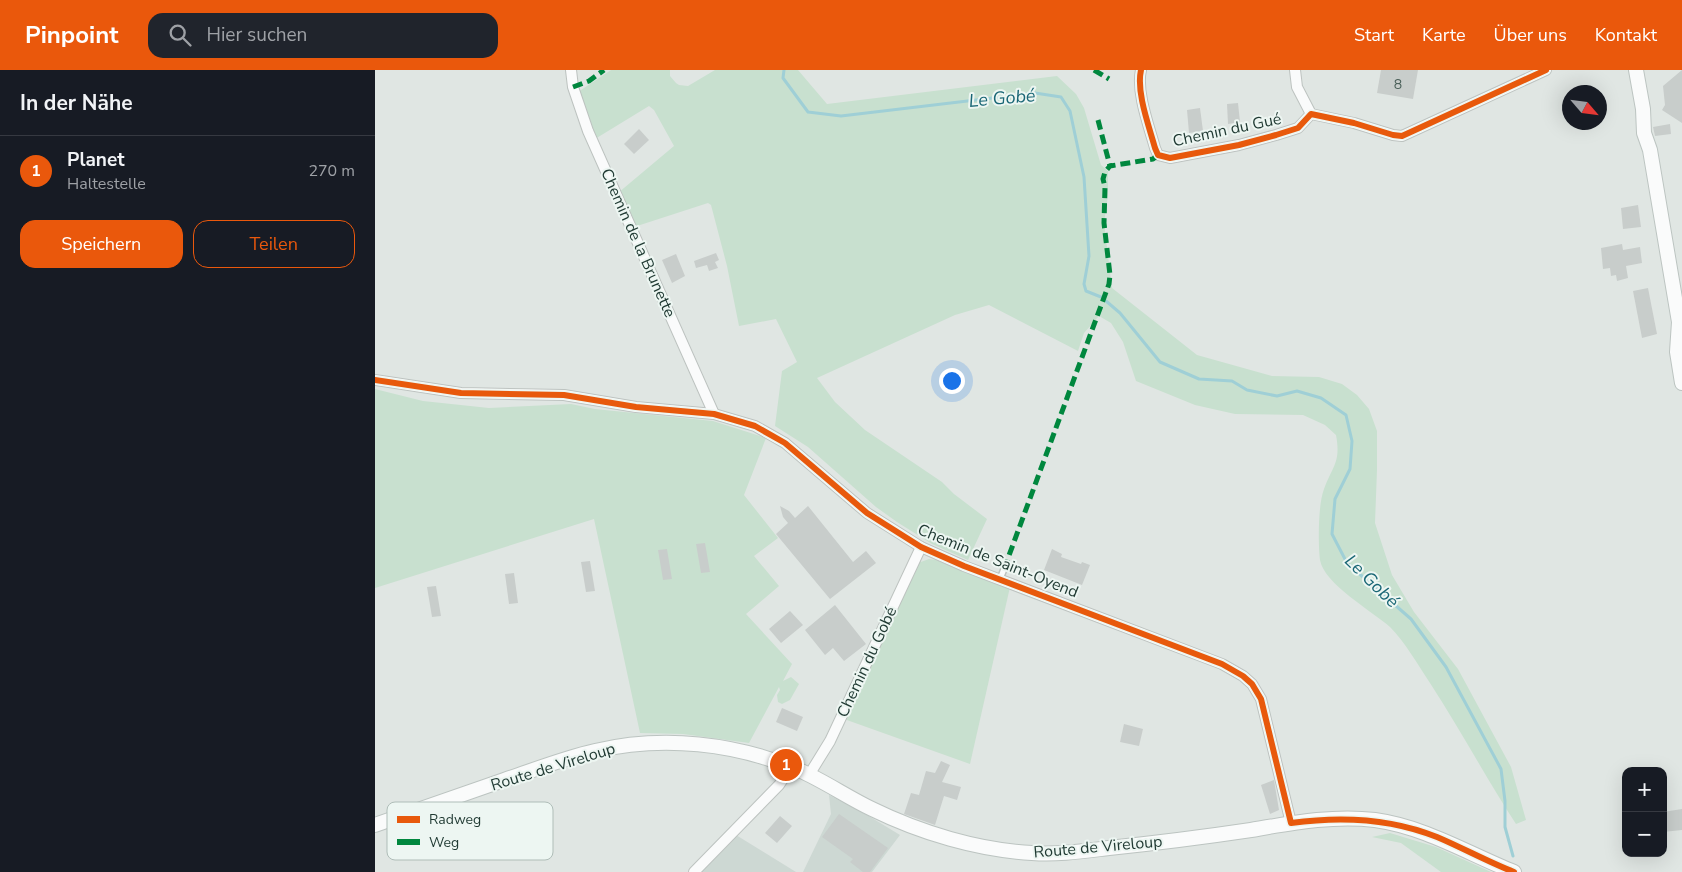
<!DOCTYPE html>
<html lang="de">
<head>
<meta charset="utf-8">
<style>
	body { margin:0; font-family:"Nunito Sans",sans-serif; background:#20242c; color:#f1f3f6 }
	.controls { position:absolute; right:15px; bottom:15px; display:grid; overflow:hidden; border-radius:10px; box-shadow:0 5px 20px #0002 }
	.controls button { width:45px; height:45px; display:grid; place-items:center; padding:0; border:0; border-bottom:1px solid #363941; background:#171b24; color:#f1f3f6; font:25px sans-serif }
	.compass { position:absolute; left:1187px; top:15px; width:45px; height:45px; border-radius:50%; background:#171b24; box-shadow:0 5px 20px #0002; rotate:118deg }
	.you { position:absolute; left:576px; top:310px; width:18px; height:18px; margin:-12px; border:4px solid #fff; border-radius:50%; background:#1a73e8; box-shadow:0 0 0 8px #1a73e833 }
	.badge { display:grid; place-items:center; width:32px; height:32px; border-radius:50%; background:#ea580c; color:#fff; font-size:16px; font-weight:700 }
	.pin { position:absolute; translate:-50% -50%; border:2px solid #fff; box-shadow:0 1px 5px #0006 }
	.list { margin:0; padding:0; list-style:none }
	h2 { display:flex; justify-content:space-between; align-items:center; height:65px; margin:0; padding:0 20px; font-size:21px }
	h2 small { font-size:16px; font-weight:400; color:#9ea1a6 }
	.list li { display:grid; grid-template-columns:32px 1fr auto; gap:15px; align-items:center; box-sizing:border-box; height:70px; padding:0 20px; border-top:1px solid #363941 }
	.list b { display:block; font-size:19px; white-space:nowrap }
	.list p { margin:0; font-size:16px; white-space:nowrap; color:#9ea1a6 }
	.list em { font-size:16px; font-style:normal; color:#9ea1a6 }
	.actions { display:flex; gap:10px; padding:15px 20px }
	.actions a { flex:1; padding:11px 0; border:1px solid #ea580c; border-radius:15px; text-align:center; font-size:18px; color:#ea580c }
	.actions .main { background:#ea580c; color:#fff }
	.icon { flex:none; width:28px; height:28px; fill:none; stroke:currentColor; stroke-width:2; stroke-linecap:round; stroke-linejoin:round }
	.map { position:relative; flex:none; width:1307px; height:802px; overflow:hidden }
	header { display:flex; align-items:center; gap:30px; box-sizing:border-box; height:70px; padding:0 25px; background:#ea580c; color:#fff }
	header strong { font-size:24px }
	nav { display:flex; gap:28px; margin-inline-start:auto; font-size:18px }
	.search { width:350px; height:45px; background:#20242c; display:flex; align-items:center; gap:12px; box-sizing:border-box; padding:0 18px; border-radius:15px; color:#9ea1a6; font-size:19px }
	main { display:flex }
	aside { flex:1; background:#171b24 }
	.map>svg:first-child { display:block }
</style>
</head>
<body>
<header>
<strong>Pinpoint</strong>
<div class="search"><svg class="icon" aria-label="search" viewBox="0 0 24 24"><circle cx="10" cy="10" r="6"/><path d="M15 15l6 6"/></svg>Hier suchen</div>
<nav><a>Start</a><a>Karte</a><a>Über uns</a><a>Kontakt</a></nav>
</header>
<main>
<aside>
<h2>In der Nähe<small></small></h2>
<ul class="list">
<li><span class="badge">1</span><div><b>Planet</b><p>Haltestelle</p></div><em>270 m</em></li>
</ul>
<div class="actions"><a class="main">Speichern</a><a>Teilen</a></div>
</aside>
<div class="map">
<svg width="1307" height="802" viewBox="0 0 1307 802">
	<rect width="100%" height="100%" fill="#e0e6e3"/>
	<g fill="#cdd8d3">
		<path d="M454,725L492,745L525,765L497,802H428L456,744Z"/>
		<path d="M361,765L421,802H324Z"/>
	</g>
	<g fill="#c8e0cf">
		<path d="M236,0H295V6L301,13L304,15L313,16L340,0H423L452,34L682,6L701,24L709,38L726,95L733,101V125L729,153L737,218L822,285L897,306L944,307L967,314L982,325L994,339L1002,361V400L1000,453L1017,505L1039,542L1083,599L1136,697L1151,750L1141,754C1111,708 1085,659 1055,613C1043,595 1030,572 1015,557C997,541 949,514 945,490C943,474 943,434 949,419C958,395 966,392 961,365L950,355L928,345L860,344L820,335L761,311L748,272L736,253L724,246L709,263L703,281L614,235L580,245L442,308L460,332L490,360L567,412L579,424L612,449L593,490L557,474L522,452L501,437L433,377L400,356L407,301L422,292L401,249L364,256L352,196L336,135L333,133L259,157L243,123L299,76L279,40L274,36L220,69L203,22Z"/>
		<path d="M0,319L48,331L114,338L196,334L220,339L338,351L391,368L369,425L403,468L379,486L404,516L371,544L417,594L408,611L416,607L424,614L415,630L407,634L403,632L402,625L405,620L404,617L374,673L308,664L265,663L219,449L0,518Z"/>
		<path d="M554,489L561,490L635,517L595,694L469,649L543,493Z"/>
		<path d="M1015,763L1061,777L1116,802H1066L1026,773L997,767Z"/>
	</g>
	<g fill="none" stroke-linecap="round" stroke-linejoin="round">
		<g stroke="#9fcfd6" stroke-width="3">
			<path d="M409,0L408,8L433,42L466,46L660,23L686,27L695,41L709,107L714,186L709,214L711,221L726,227"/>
			<path d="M731,231L745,243L785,292L824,309L857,311L872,320L902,326L922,321L946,328L971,345L977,371L975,399L960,429L957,464L972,493L1036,549L1071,597L1126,699L1130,731V757L1138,786"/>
		</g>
	</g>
	<g fill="#c8cdcb">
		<path d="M1006,0H1043L1038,29L1002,23Z"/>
		<path d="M1307,0V53L1287,40L1290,35L1288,16Z"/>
		<path d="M863,33L865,52L853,54L852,34Z"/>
		<path d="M825,38L828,61L814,63L812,40Z"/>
		<path d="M1295,54L1296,64L1280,66L1278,57Z"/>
		<path d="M264,59L274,70L259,84L249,74Z"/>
		<path d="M1263,135L1266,157L1248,159L1246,138Z"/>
		<path d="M1247,174L1248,180L1265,177L1267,193L1251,196L1253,208L1242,211L1241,205L1236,206L1235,198L1228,199L1226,178Z"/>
		<path d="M341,183L344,190L340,192L343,198L334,201L332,195L321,198L319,191Z"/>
		<path d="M301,184L310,206L297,213L287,190Z"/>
		<path d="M1273,218L1282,264L1267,268L1258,221Z"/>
		<path d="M405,436L414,441L420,448L433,436L478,492L491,481L501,493L455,529L401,464L413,453L408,447Z"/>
		<path d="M330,473L335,502L326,503L321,474Z"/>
		<path d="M292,479L297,509L288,510L283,480Z"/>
		<path d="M677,479L687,484L686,487L706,494L707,492L715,495L707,515L669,500Z"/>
		<path d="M215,491L220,521L211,522L206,492Z"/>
		<path d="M139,503L143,533L134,534L130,504Z"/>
		<path d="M61,516L66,546L57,547L52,517Z"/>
		<path d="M460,535L491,574L469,591L458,578L450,585L430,560Z"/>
		<path d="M415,541L428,555L406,573L394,559Z"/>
		<path d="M407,638L428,647L422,661L401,652Z"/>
		<path d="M749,654L768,659L764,676L745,672Z"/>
		<path d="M566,691L575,695L567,712L586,717L582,730L569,726L560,755L529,744L536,723L544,725L551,701L560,703Z"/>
		<path d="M899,710L904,740L895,744L886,715Z"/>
		<path d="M1307,739V760L1288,762V742Z"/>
		<path d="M464,744L513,778L495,802H488L475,792L478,789L447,767Z"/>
		<path d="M405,746L417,756L402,773L390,763Z"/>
	</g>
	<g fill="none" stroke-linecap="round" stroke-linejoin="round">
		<g stroke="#bdc3c0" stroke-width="8">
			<path id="lane" d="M625,509L629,499"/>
		</g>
		<g stroke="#bdc3c0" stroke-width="12">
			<g id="street">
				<path d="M196,0L198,17L213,61L339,344"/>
				<path d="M766,0C761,22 774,56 780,78L783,85L795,88L864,75L901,65L923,58L936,44L979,53L1018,65L1027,66L1171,0"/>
				<path d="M920,0L922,17L936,44"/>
				<path d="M0,310L86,323L189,325L261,337L339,344L380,356L410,373L492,443L546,477L589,496L847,594L868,606L877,614L886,629L916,753"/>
				<path d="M434,705L455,671L546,477"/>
				<path d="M319,802L404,715L416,697"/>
			</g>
		</g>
		<g stroke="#bcc4c1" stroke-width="16">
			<g id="secondary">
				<path d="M1261,0L1268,39L1269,63L1275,80L1304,252L1302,282L1307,313"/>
				<path d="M0,755C43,740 86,725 129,710C159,700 189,688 220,681C288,665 360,673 424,700C449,711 472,727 497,739C546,763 603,780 657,783C683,785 709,781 734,778C781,773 829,767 876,760C917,753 958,745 1000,750C1050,757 1092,783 1139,802"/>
			</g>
		</g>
		<use href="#lane" stroke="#fafbfb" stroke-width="5"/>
		<use href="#street" stroke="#fafbfb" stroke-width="10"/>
		<use href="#secondary" stroke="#fafbfb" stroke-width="14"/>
		<g stroke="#00873e" stroke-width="5" stroke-dasharray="10 5" stroke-linecap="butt">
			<path d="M719,0L734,9"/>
			<path d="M198,17L214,11L229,0"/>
			<path d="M723,50L735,96"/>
			<path d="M629,499L734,214L735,205L729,153L730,117L728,109L730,102L735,96L778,89L783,85"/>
		</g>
		<g stroke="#edf6f2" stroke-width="9">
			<g id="cycleway">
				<path d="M766,0C761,22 774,56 780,78L783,85L795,88L864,75L901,65L923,58L936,44L979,53L1018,65L1027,66L1171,0"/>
				<path d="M0,310L86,323L189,325L261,337L339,344L380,356L410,373L492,443L546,477L589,496L847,594L868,606L877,614L886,629L916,753C966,746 1015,748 1062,767C1088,778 1113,792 1139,802"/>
			</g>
		</g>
		<use href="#cycleway" stroke="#e8590c" stroke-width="6"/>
	</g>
	<g text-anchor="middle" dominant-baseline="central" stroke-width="4" stroke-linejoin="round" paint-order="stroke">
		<g font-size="14" fill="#4a5f59">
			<text x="1023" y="14">8</text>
		</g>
		<g font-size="16" fill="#1f3932" stroke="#edf6f2">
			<text transform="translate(852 60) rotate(-12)">Chemin du Gué</text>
			<text transform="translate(263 173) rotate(66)">Chemin de la Brunette</text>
			<text transform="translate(623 491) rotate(22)">Chemin de Saint-Oyend</text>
			<text transform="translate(492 592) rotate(-65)">Chemin du Gobé</text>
			<text transform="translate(178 697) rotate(-17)">Route de Vireloup</text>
			<text transform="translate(723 777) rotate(-5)">Route de Vireloup</text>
		</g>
		<g font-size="18" font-style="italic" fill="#196675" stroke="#edf6f2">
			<text transform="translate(627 28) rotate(-5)">Le Gobé</text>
			<text transform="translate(997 511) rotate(44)">Le Gobé</text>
		</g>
	</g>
	<rect x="12" y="732" width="166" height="58" rx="8" fill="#edf6f2" stroke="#afbdb8" stroke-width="1"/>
	<rect x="22" y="746" width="23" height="7" fill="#e8590c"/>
	<rect x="22" y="769" width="23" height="6" fill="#00873e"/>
	<g font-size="14" fill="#1f3932">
		<text x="54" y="754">Radweg</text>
		<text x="54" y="777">Weg</text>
	</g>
</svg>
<div class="controls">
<button>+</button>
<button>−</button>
</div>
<svg class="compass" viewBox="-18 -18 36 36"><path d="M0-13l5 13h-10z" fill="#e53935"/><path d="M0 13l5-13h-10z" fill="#9ea1a6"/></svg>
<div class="you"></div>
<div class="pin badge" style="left:411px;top:695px">1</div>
</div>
</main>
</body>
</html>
